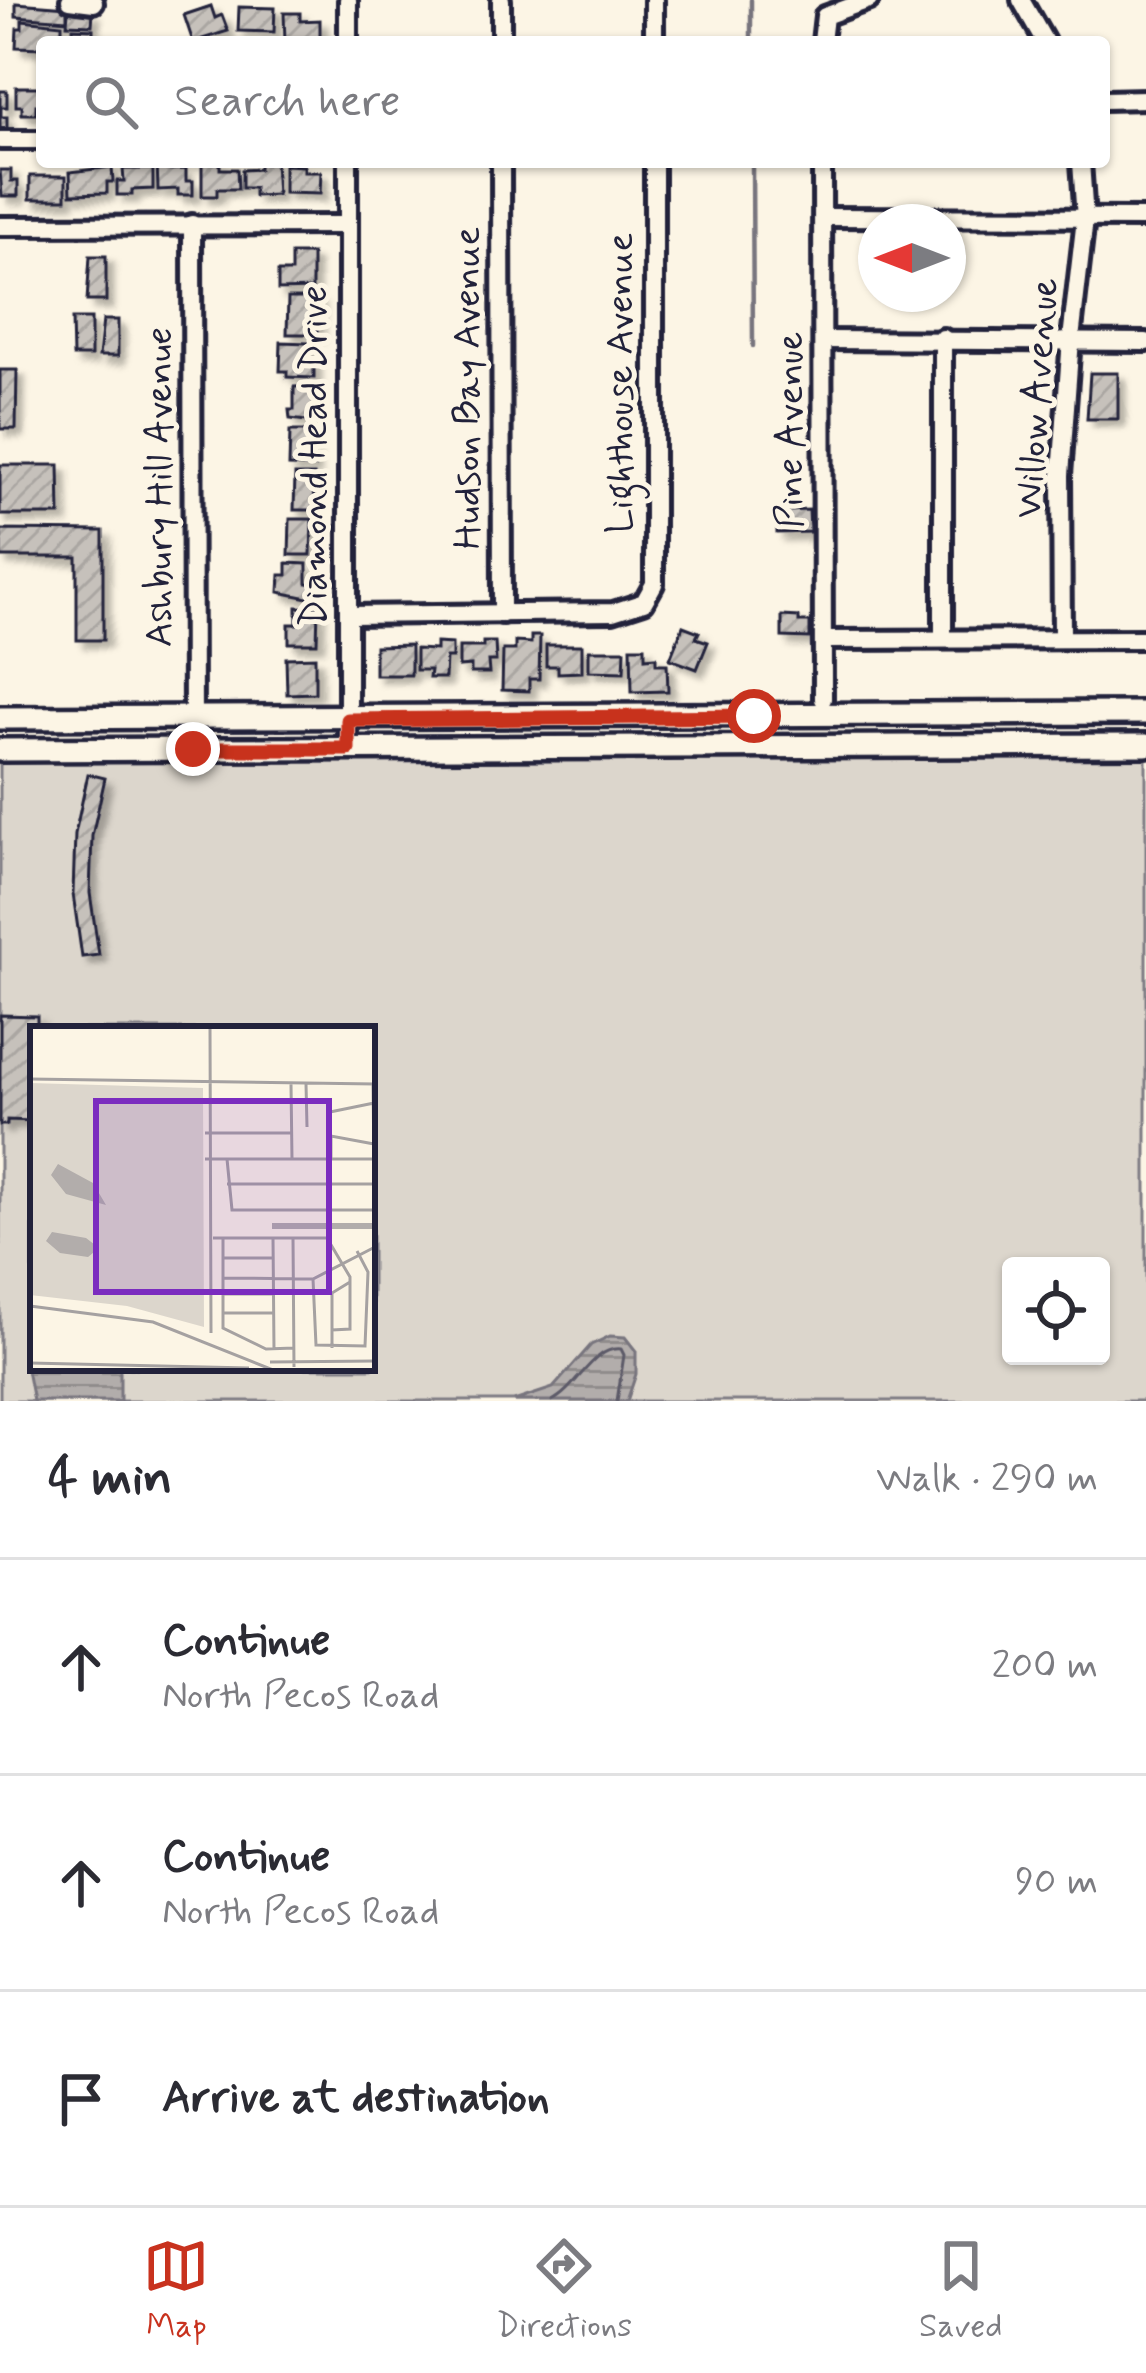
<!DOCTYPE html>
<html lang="en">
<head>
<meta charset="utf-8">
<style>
	body { margin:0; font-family:Mynerve,sans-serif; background:#f2f2f3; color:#2b2b33 }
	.controls { position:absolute; right:36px; bottom:36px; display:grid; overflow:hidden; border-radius:12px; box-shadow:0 3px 9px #0004 }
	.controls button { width:108px; height:108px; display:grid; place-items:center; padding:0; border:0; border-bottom:3px solid #e1e1e2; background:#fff; color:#2b2b33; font:60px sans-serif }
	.compass { position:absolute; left:858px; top:204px; width:108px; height:108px; border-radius:50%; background:#fff; box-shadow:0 3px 9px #0004; rotate:270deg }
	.stop { position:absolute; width:36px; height:36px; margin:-27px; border:9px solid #c8321e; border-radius:50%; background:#fff }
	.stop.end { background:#c8321e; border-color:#fff; box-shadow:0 3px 12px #0008 }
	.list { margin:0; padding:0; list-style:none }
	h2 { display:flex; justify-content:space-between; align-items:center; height:156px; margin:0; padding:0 48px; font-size:51px }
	h2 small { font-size:39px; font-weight:400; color:#7c7c81 }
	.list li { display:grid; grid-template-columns:78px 1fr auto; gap:36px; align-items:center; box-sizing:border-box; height:216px; padding:0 48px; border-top:3px solid #e1e1e2 }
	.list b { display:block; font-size:45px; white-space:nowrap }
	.list p { margin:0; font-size:39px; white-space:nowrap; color:#7c7c81 }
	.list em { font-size:39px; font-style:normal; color:#7c7c81 }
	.icon { flex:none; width:66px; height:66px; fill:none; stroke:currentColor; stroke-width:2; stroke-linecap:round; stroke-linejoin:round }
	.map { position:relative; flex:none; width:1146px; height:1401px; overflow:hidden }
	.search { position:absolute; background:#fff; box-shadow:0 3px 9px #0004; left:36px; right:36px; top:36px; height:132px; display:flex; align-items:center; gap:30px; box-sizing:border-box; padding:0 42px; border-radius:12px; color:#7c7c81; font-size:45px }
	.sheet { height:804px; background:#fff }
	nav { display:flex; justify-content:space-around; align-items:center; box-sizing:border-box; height:168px; border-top:3px solid #e1e1e2; background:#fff; font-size:33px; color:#7c7c81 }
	nav a { display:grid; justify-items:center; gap:6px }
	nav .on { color:#c8321e }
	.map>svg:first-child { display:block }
</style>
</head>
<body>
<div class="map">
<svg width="1146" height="1401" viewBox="0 0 1146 1401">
	<defs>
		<pattern id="water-rules" width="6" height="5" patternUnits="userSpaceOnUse" patternTransform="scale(3)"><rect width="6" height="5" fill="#b2adab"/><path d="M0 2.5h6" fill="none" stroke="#908c8c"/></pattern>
		<pattern id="building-hatch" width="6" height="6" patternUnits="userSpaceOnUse" patternTransform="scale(3)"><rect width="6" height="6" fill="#c6c1bb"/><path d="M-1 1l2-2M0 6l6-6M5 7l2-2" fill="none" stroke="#aaa6a2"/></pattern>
		<filter id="shadow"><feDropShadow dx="7" dy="7" stdDeviation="3" flood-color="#0004"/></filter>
	</defs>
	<rect width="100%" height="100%" fill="#fcf5e5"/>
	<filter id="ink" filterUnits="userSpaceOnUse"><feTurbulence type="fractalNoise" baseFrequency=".00833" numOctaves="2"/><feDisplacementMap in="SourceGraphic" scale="24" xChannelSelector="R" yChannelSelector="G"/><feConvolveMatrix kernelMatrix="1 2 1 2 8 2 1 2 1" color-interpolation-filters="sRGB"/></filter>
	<g filter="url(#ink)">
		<path fill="#dcd6cc" stroke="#7f7c84" stroke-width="3" fill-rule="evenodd" d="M1146,754V1401H0V760ZM33,1029H372V1368H33ZM1011,1266H1101V1356H1011Z"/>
		<g fill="url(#water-rules)" stroke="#78757e" stroke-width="3">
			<path d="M33,1310V1368H120V1401H33L26,1365Z"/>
			<path d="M610,1336L625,1337L636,1351V1374L627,1401H514L553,1388L591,1345Z"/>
		</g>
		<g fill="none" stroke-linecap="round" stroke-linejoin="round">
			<path stroke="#5c5a68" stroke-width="3" d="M552,1401C577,1389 593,1346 621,1349L624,1355L617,1401"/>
			<g stroke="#78757e" stroke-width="4.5">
				<path d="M751,0V42"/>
				<path d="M752,162L753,346"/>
			</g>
		</g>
		<g fill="url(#building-hatch)" stroke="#22223b" stroke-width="3" filter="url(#shadow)">
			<path d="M16,3L67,7V20L16,16Z"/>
			<path d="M211,6L215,18L222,15L228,31L193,42L184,15Z"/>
			<path d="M239,7L275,8L274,32L238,31Z"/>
			<path d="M68,11L93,12L92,25L67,24Z"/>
			<path d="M284,13H300V21L320,20V41L285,42Z"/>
			<path d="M22,20L62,24V33H73V28L93,29V42H42V48L16,47L17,28H22Z"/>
			<path d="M16,87H42V105H36V114H22V106H16Z"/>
			<path d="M0,91H7V107H1V117H7V132H0Z"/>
			<path d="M157,162H167V170L186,169V181H193V195H178V189L158,190Z"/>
			<path d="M202,162H220V169H237L238,189H217V196H202Z"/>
			<path d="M275,162L277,195L254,196V188H242V170L259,169V163Z"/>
			<path d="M284,165L304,166V172H321L320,194L284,193Z"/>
			<path d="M112,167L113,182H107V193L71,194L70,172Z"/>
			<path d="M123,169H153V189L132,190V195H117V181H124Z"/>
			<path d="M0,170H11V181H18V196H2Z"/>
			<rect x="30" y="176" width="36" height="23"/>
			<path d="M291,254H312V289L278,290V272H291Z"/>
			<path d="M90,256H106V301H87Z"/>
			<path d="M288,298H318L317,334H287Z"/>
			<path d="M72,319H91V356H73Z"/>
			<path d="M103,320H118V356H99Z"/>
			<path d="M281,342L308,343V361H314V378L287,377V371H280Z"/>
			<path d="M0,370H17L16,429H0Z"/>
			<path d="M1090,373H1118V419H1087Z"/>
			<path d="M314,386V422L290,419L289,410H294V387Z"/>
			<path d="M290,431H310L314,467L289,466Z"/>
			<path d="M0,465H59L60,515H0Z"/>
			<path d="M295,475H314L313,510H294Z"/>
			<path d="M809,510L810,532L777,533V515H787L786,511Z"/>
			<path d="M290,519H312L311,555H289Z"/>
			<path d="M1,530L103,531V640H77V557H1Z"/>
			<path d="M287,563L307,564V583L314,584L313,599L279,592L280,575H287Z"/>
			<path d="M297,607L318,608L317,643H289V624H297Z"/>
			<path d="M782,616L799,617V622H810V638L782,637Z"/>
			<path d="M683,626L699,632L696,638L708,642L697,669L670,659Z"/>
			<path d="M531,636H540L539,679H529V691L502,690L503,650H515V642L531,643Z"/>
			<path d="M483,642H495L496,661H488L489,673H471V666L459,667V647H483Z"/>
			<path d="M436,643L452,644V658H446L445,678H429L430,670H416V649L436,650Z"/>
			<path d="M411,645V675H375V646Z"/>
			<path d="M546,645H582V672L558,673V666H546Z"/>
			<path d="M631,647H645V658L656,657V664H667L668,691L632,692Z"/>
			<path d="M589,650H625L624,672L589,671Z"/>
			<path d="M315,657V693L287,694L286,658Z"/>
			<path d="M88,774L105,778L92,836L90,893L99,955L82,957L73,894L75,834Z"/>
			<path d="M0,1015L37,1016V1029H33V1121L7,1120V1125H0Z"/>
		</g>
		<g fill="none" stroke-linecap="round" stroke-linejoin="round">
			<g stroke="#22223b" stroke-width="26">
				<g id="minor">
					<path d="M70,0L94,3"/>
					<path d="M501,0V42"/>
					<path d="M1021,0L1045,42"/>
					<path d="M348,42V0"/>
					<path d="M654,42V0"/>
					<path d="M822,42L825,16L869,0"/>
					<path d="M1104,100L1146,99"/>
					<path d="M0,140H42"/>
					<path d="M501,162L502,614"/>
					<path d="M822,162L823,699"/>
					<path d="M823,217L1146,218"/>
					<path d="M192,224L193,749"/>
					<path d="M0,226L348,225"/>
					<path d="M943,338V637"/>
					<path d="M825,340L1146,342"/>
					<path d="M349,615L613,612L644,602L654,584V162"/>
					<path d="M1062,638L1061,475L1071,339L1085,219L1081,162"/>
					<path d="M823,640L1146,639"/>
					<path d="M348,749V162"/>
				</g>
			</g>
			<g stroke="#22223b" stroke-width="30">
				<g id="major">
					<path d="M0,718L1146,713"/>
					<path d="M0,750L1146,745"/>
				</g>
			</g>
			<use href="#minor" stroke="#fcf5e5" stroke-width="16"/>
			<use href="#major" stroke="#fcf5e5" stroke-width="21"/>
		</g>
	</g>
	<g fill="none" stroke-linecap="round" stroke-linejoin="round" filter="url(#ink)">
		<path stroke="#c8321e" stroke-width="15" d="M193,749H348V720L754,716"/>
	</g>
	<g text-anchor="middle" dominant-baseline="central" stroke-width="10" stroke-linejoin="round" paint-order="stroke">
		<g font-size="39" fill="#22223b" stroke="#fcf5e5">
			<text transform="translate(621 383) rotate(-90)">Lighthouse Avenue</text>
			<text transform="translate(468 388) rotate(-90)">Hudson Bay Avenue</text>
			<text transform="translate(1038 398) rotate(-86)">Willow Avenue</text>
			<text transform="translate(791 430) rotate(-90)">Pine Avenue</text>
			<text transform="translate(315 456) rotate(-90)">Diamond Head Drive</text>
			<text transform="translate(160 487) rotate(-90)">Ashbury Hill Avenue</text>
		</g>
	</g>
	<g transform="translate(30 1026)">
		<rect width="345" height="345" fill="#fcf5e5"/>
		<path d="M0,57L173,62L174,301L97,280L0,269Z" fill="#dcd6cc"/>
		<path d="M28,138L63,157L76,179L36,168L21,149ZM22,206L56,212L69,222L58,231L30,227L16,215Z" fill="#b2adab"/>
		<path fill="none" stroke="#b2adab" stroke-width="6" d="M242,200H342"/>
		<path fill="none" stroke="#a5a1a1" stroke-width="3" d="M180,1L181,307M0,53L345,58M261,58L262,133M276,58L277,101M343,58L345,219M300,86L344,77M175,107H262M175,133H344M197,133L202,184H345M301,133V110L344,118M197,158H345M183,212H297L320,251V303L302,304M193,212V302L236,323L264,322M243,212L244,323M263,212L264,341M193,232H243M193,252L283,253L345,221M283,253L286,319L335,320L338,246L327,225M193,268H242M0,280L123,296L243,344M193,287H243M302,322V267L320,256M240,336L345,335M0,337L219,342"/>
		<path fill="#7b2cbf" fill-opacity="0.15" stroke="#7b2cbf" stroke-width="6" d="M66,75H299V266H66Z"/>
		<rect width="345" height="345" fill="none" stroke="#22223b" stroke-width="6"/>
	</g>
</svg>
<div class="controls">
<button><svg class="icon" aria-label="locate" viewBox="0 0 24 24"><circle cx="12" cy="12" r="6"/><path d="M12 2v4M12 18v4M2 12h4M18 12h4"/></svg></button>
</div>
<svg class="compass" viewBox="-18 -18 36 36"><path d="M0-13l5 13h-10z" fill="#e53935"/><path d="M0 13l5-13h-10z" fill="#7c7c81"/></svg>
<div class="stop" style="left:754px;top:716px"></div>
<div class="stop end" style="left:193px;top:749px"></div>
<div class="search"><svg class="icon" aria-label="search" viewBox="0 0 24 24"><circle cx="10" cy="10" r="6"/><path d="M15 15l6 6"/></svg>Search here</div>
</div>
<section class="sheet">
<h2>4 min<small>Walk · 290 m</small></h2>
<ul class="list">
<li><svg class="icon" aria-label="ahead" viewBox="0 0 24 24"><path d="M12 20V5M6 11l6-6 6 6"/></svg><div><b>Continue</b><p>North Pecos Road</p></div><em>200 m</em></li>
<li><svg class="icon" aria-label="ahead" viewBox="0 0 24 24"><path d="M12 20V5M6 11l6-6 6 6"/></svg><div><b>Continue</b><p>North Pecos Road</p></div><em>90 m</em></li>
<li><svg class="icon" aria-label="arrive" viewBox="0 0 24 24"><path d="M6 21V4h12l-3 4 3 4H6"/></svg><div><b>Arrive at destination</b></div></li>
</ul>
</section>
<nav>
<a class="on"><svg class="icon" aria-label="map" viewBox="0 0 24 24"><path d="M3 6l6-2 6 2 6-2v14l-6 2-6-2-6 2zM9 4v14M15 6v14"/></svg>Map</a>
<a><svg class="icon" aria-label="directions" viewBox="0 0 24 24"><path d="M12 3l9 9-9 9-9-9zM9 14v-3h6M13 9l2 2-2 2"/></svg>Directions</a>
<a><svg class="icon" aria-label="saved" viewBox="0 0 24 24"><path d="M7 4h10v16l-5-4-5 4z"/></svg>Saved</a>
</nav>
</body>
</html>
